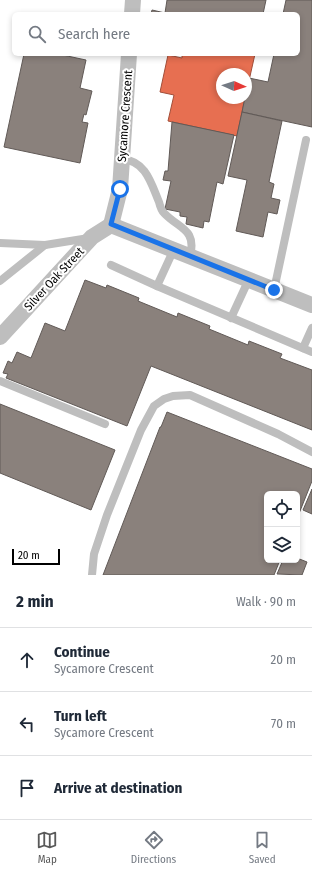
<!DOCTYPE html>
<html lang="en">
<head>
<meta charset="utf-8">
<style>
	body { margin:0; font-family:"Fira Sans Condensed",sans-serif; background:#f2f2f3; color:#1f2937 }
	.controls { position:absolute; right:12px; bottom:12px; display:grid; overflow:hidden; border-radius:6px; box-shadow:0 2px 6px #0003 }
	.controls button { width:36px; height:36px; display:grid; place-items:center; padding:0; border:0; border-bottom:1px solid #e0e1e3; background:#fff; color:#1f2937; font:20px sans-serif }
	.compass { position:absolute; left:216px; top:68px; width:36px; height:36px; border-radius:50%; background:#fff; box-shadow:0 2px 6px #0003; rotate:93deg }
	.scale { position:absolute; left:12px; bottom:10px; width:48px; box-sizing:border-box; padding-left:4px; border:2px solid #000; border-top:0; font-size:11px; line-height:14px; white-space:nowrap; color:#000; -webkit-text-stroke:3px #fff; paint-order:stroke }
	.stop { position:absolute; width:12px; height:12px; margin:-9px; border:3px solid #1a73e8; border-radius:50%; background:#fff }
	.stop.end { background:#1a73e8; border-color:#fff; box-shadow:0 1px 4px #0008 }
	.list { margin:0; padding:0; list-style:none }
	h2 { display:flex; justify-content:space-between; align-items:center; height:52px; margin:0; padding:0 16px; font-size:17px }
	h2 small { font-size:13px; font-weight:400; color:#747a83 }
	.list li { display:grid; grid-template-columns:26px 1fr auto; gap:12px; align-items:center; box-sizing:border-box; height:64px; padding:0 16px; border-top:1px solid #e0e1e3 }
	.list b { display:block; font-size:15px; white-space:nowrap }
	.list p { margin:0; font-size:13px; white-space:nowrap; color:#747a83 }
	.list em { font-size:13px; font-style:normal; color:#747a83 }
	.icon { flex:none; width:22px; height:22px; fill:none; stroke:currentColor; stroke-width:2; stroke-linecap:round; stroke-linejoin:round }
	.map { position:relative; flex:none; width:312px; height:575px; overflow:hidden }
	.search { position:absolute; background:#fff; box-shadow:0 2px 6px #0003; left:12px; right:12px; top:12px; height:44px; display:flex; align-items:center; gap:10px; box-sizing:border-box; padding:0 14px; border-radius:6px; color:#747a83; font-size:15px }
	.sheet { height:244px; background:#fff }
	nav { display:flex; justify-content:space-around; align-items:center; box-sizing:border-box; height:56px; border-top:1px solid #e0e1e3; background:#fff; font-size:11px; color:#747a83 }
	nav a { display:grid; justify-items:center; gap:2px }
	nav .on { color:#595959 }
	.map>svg:first-child { display:block }
</style>
</head>
<body>
<div class="map">
<svg width="312" height="575" viewBox="0 0 312 575">
	<rect width="100%" height="100%" fill="#fff"/>
	<path fill="#e76f51" stroke="#a24e39" d="M182,54H255L246,94V74H222V98H245L237,136L168,121L174,95L160,92L168,55L182,58Z"/>
	<g fill="#8a817c" stroke="#615a57">
		<path d="M167,0H266L263,14H151L152,10L165,13Z"/>
		<path d="M286,0H312V127L242,112L249,78L268,82L274,54H298V14H283Z"/>
		<path d="M24,54H58L86,60L80,88L92,91L86,115L84,114L82,122L88,123L80,163L4,147Z"/>
		<path d="M242,112L282,121L269,182L274,184L271,198L280,200L277,214L268,212L263,237L236,231L247,180L228,176Z"/>
		<path d="M172,122L234,135L223,184L217,182L209,222L204,221L203,228L186,224L187,217L180,216V212L165,209L171,181L163,180L165,171H168Z"/>
		<path d="M85,280L106,288L107,285L139,298L138,301L177,317L178,313L210,326L209,329L248,345L249,341L282,354L280,358L312,370V430L151,366L127,426L6,378L8,374L3,373L8,361L12,363L17,352L31,358L45,323L65,331Z"/>
		<path d="M0,404L115,450L91,510L0,473Z"/>
		<path d="M167,412L312,469V481L298,516L297,494H267V560H280L274,575H103L160,427H161Z"/>
		<path d="M312,489V514L303,510Z"/>
		<path d="M297,558L307,562L302,575L277,574L283,560H297Z"/>
	</g>
	<g fill="none" stroke-linecap="round" stroke-linejoin="round">
		<g stroke="#bebebe" stroke-width="8">
			<path d="M122,159C146,161 151,183 159,202C160,206 162,211 164,213C179,229 197,229 190,256"/>
			<path d="M0,243L45,245"/>
			<path d="M111,265L157,286L174,249"/>
			<path d="M0,281L45,245L89,238"/>
			<path d="M157,286L312,352"/>
			<path d="M274,290L306,140"/>
			<path d="M231,318L249,279"/>
			<path d="M303,348L312,328"/>
			<path d="M0,381L105,424"/>
			<path d="M92,575L94,554L107,515L141,430L154,406L164,399L173,396L190,395L278,434L312,452"/>
		</g>
		<g stroke="#bebebe" stroke-width="16">
			<path d="M132,14L133,0"/>
			<path d="M111,225L312,305"/>
			<path d="M111,225L120,189L129,54"/>
			<path d="M0,337L92,237L111,225"/>
		</g>
	</g>
	<g fill="none" stroke-linecap="round" stroke-linejoin="round">
		<path stroke="#1a73e8" stroke-width="5" d="M120,189L111,224L274,290"/>
	</g>
	<g text-anchor="middle" dominant-baseline="central" stroke-width="4" stroke-linejoin="round" paint-order="stroke">
		<g font-size="12" fill="#000" stroke="#fff">
			<text transform="translate(125 116) rotate(-86)">Sycamore Crescent</text>
			<text transform="translate(54 279) rotate(-47)">Silver Oak Street</text>
		</g>
	</g>
</svg>
<div class="controls">
<button><svg class="icon" aria-label="locate" viewBox="0 0 24 24"><circle cx="12" cy="12" r="6"/><path d="M12 2v4M12 18v4M2 12h4M18 12h4"/></svg></button>
<button><svg class="icon" aria-label="layers" viewBox="0 0 24 24"><path d="M12 4l9 5-9 5-9-5zM3 14l9 5 9-5"/></svg></button>
</div>
<svg class="compass" viewBox="-18 -18 36 36"><path d="M0-13l5 13h-10z" fill="#e53935"/><path d="M0 13l5-13h-10z" fill="#747a83"/></svg>
<div class="scale">20 m</div>
<div class="stop" style="left:120px;top:189px"></div>
<div class="stop end" style="left:274px;top:290px"></div>
<div class="search"><svg class="icon" aria-label="search" viewBox="0 0 24 24"><circle cx="10" cy="10" r="6"/><path d="M15 15l6 6"/></svg>Search here</div>
</div>
<section class="sheet">
<h2>2 min<small>Walk · 90 m</small></h2>
<ul class="list">
<li><svg class="icon" aria-label="ahead" viewBox="0 0 24 24"><path d="M12 20V5M6 11l6-6 6 6"/></svg><div><b>Continue</b><p>Sycamore Crescent</p></div><em>20 m</em></li>
<li><svg class="icon" aria-label="left" viewBox="0 0 24 24"><path d="M17 20v-9H6M10 6l-5 5 5 5"/></svg><div><b>Turn left</b><p>Sycamore Crescent</p></div><em>70 m</em></li>
<li><svg class="icon" aria-label="arrive" viewBox="0 0 24 24"><path d="M6 21V4h12l-3 4 3 4H6"/></svg><div><b>Arrive at destination</b></div></li>
</ul>
</section>
<nav>
<a class="on"><svg class="icon" aria-label="map" viewBox="0 0 24 24"><path d="M3 6l6-2 6 2 6-2v14l-6 2-6-2-6 2zM9 4v14M15 6v14"/></svg>Map</a>
<a><svg class="icon" aria-label="directions" viewBox="0 0 24 24"><path d="M12 3l9 9-9 9-9-9zM9 14v-3h6M13 9l2 2-2 2"/></svg>Directions</a>
<a><svg class="icon" aria-label="saved" viewBox="0 0 24 24"><path d="M7 4h10v16l-5-4-5 4z"/></svg>Saved</a>
</nav>
</body>
</html>
